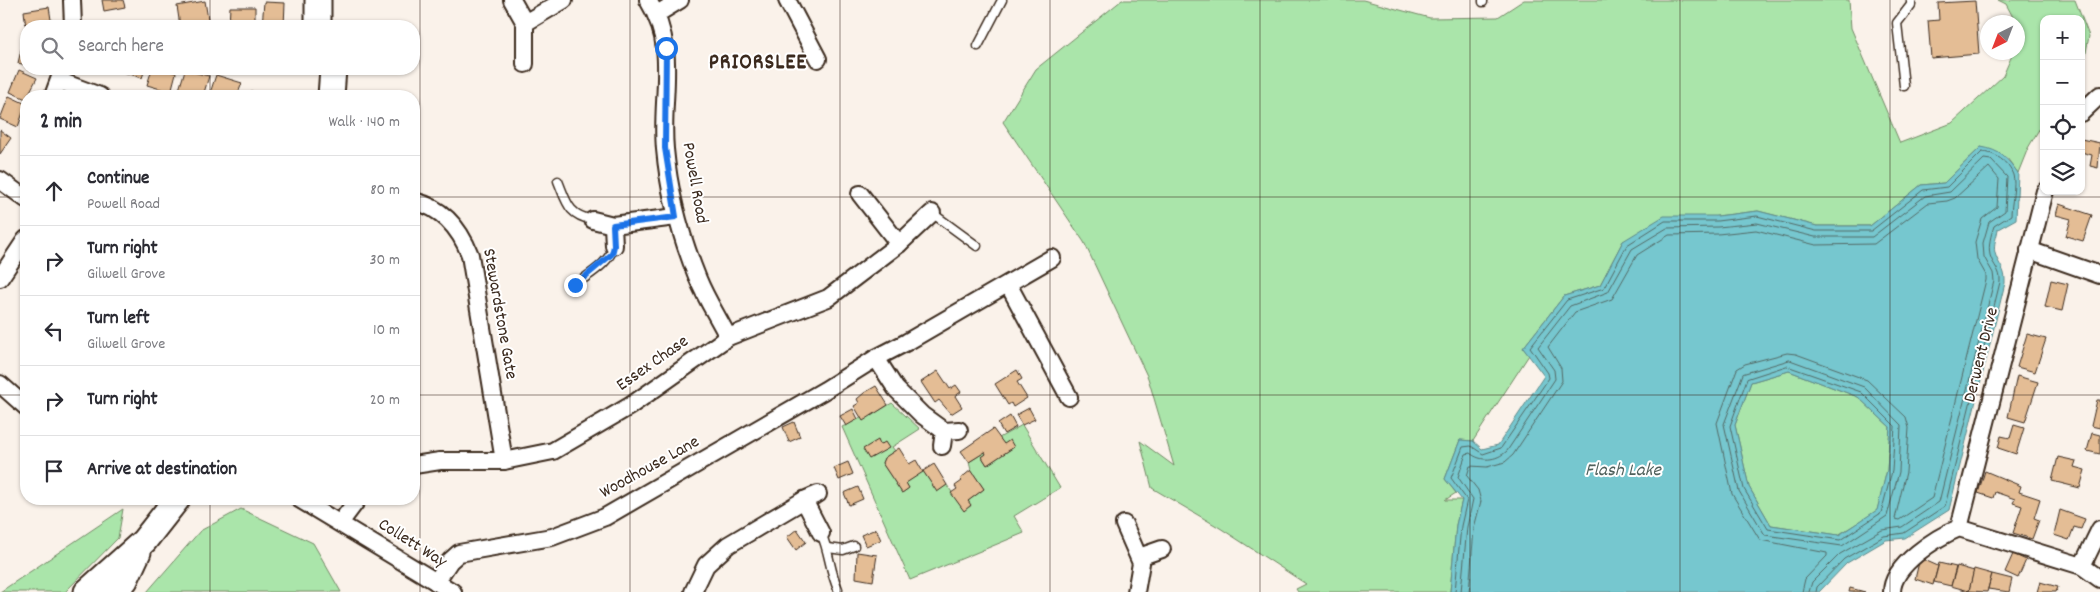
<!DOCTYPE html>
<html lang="en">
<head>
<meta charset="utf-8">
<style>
	body { margin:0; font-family:Dekko,sans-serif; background:#f2f2f3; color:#2b2b33 }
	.controls { position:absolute; right:15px; top:15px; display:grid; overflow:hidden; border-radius:10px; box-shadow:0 1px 4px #0004 }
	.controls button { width:45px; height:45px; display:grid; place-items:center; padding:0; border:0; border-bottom:1px solid #e1e1e2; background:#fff; color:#2b2b33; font:25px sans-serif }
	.compass { position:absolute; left:1980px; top:15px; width:45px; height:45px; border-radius:50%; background:#fff; box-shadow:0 1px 4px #0004; rotate:222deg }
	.stop { position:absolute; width:15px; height:15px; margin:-11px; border:4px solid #1a73e8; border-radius:50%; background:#fff }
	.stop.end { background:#1a73e8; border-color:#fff; box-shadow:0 1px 5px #0008 }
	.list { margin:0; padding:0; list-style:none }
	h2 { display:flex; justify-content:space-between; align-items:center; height:65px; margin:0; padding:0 20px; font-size:21px }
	h2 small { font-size:16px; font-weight:400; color:#7c7c81 }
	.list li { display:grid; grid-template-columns:32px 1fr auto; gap:15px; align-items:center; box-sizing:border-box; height:70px; padding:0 20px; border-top:1px solid #e1e1e2 }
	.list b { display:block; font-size:19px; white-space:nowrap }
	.list p { margin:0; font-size:16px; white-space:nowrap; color:#7c7c81 }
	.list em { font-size:16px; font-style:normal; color:#7c7c81 }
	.icon { flex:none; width:28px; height:28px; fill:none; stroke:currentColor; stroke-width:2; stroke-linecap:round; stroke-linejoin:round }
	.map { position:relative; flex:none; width:2100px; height:592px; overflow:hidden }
	.search { position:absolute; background:#fff; box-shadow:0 1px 4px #0004; left:20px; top:20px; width:400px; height:55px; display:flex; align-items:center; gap:12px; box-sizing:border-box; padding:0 18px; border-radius:20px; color:#7c7c81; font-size:19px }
	.panel { position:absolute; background:#fff; box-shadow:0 1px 4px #0004; left:20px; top:90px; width:400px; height:415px; border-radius:20px }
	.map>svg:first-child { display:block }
</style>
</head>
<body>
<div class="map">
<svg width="2100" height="592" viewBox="0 0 2100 592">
	<rect width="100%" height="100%" fill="#faf2ea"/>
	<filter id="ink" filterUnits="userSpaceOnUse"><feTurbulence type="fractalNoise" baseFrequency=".02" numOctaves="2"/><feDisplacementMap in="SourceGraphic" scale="10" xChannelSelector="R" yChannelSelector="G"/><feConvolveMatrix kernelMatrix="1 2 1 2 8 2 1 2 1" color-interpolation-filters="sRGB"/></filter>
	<g filter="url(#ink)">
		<g fill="#aae5aa" stroke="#728864">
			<path d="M1122,0H1363L1430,18L1498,17L1524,0H1849L1851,28L1900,143L1952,123L2003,76L2013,53L2018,52V43L2022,34L2006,4L1998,0H2075L2089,36L2081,80V19H2044V121L2028,148L2018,173L2007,158L1981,147L1944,183L1921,185L1870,226H1817L1758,211L1717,216L1623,241L1600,285L1564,296L1523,348L1529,355L1473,441L1460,440L1445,479L1456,493L1445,500H1462L1456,525L1450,592H1298L1296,589L1306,584L1220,528L1152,488L1140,441L1174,466L1148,378L1084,242L1003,122L1036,69Z"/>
			<path d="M1789,371L1858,397L1890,427L1887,470L1877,511L1838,535L1771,525L1749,487L1735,425L1751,382Z"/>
			<path d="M892,403L920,429L892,447L895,451L884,458L882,463L902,493L909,488L906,483L923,471L937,491L947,485L964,510L971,506L968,501L984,489L971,470L969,462L985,452L986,454L982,457L987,465L1014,447L1004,444L999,438L1022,425L1060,488L1014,516L1024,533L910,580L842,427L861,418L863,420Z"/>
			<path d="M123,509L118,538L65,592H0Z"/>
			<path d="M241,509L313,543L341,592H147L200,531Z"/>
		</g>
		<path fill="#76c7cf" stroke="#5e8888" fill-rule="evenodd" d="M1981,147C2000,150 2007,158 2018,173L2016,219L1998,229C1997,237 1993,244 1995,253C1998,265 2006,269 2005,283L1949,510L1905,538L1886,540L1847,563L1819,592H1450L1456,525L1462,500L1445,479L1460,440L1473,441L1482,449L1498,445L1544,376L1523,348L1564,296L1600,285L1623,241L1664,216H1717L1758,211L1817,226H1870L1921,185L1944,183ZM1789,371L1858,397L1890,427L1887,470L1877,510L1839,535L1771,525L1749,487L1735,425L1751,382Z"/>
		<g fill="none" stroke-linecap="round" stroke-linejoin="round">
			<g stroke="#536965" stroke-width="1">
				<path d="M1790,360L1864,387L1901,425L1899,472L1887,516L1842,546L1765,535L1739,491L1724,424L1743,374Z"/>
				<path d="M1787,366L1861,392L1895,426L1892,471L1881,513L1840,540L1768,529L1744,489L1730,426L1747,379Z"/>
				<path d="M1455,592L1461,526L1467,500L1451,478L1463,447L1471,446L1483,454L1501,448L1549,378L1548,373L1530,347L1567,300L1604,288L1627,245L1665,221H1717L1757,216L1816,231H1871L1923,190L1947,187L1982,152C1994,152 2009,162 2013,175C2016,183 2011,206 2011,215L1994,226C1991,235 1988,245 1990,255C1993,266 2001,270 2000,282L1945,506L1904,533L1884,536L1844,559L1817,587L1816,592"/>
				<path d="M1461,592L1467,527L1473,499L1458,477L1466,454L1470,453C1481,462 1496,461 1507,451L1555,379L1554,370L1538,347L1570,306L1608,292L1632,249L1667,228L1718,227L1757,223L1815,237H1872L1925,196L1950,192L1984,159L1991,160L2007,177L2005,211L1989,222L1983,243L1984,257L1993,273L1994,281L1939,502L1902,527L1882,530L1840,554L1812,582L1809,592"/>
				<path d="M1469,592L1474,528L1481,501L1478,490L1467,476L1470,466L1487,467L1505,462L1513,455L1562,381L1561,368L1548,347L1575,312L1612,299L1637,255L1669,235L1718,234L1756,230L1816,245L1874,244L1928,203L1947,201L1955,198L1989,167L1999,179L1997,207L1982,219L1975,242L1977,259L1986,275V280L1932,498L1899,520L1895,519L1906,472L1909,428L1906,417L1867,380L1796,354L1787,353L1745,364L1737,369L1717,423L1732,494L1760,540L1827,553V556L1805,579L1802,592"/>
			</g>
		</g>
		<g fill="#e4bd95" stroke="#3b2a1e">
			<path d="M102,0H123L125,7L104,11Z"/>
			<path d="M205,1L209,25L180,26L177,6Z"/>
			<path d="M1975,1L1979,54L1931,58L1928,21L1939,20L1938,3Z"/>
			<path d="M264,2L285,3L284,26H262Z"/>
			<path d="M49,7L52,26L26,28L24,11Z"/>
			<path d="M230,7H255V26H229Z"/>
			<path d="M24,38L26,39V65L18,63Z"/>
			<path d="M97,69H112L110,73Z"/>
			<path d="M121,69H145L142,78L120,71Z"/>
			<path d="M152,69H163L176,73L171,92L147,85Z"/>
			<path d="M19,70L37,78L26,99L10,92Z"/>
			<path d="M185,70L209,76L203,96H189L178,93Z"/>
			<path d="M216,75L242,83L237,96H209Z"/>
			<path d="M251,91L270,96H249Z"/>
			<path d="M9,96L26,104L18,127L0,119Z"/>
			<path d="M0,130L11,138L0,154Z"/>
			<path d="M2081,139L2100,143L2098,168L2090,166L2092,155L2081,152Z"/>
			<path d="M2059,204L2092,215L2083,241L2066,236L2071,219L2056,215Z"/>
			<path d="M2051,280L2068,284L2062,311L2045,307Z"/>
			<path d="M2027,334L2046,339L2035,372L2017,367Z"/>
			<path d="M1017,370L1022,379L1017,382L1027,398L1013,407L1011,403L1008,405L995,384Z"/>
			<path d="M938,371L950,389L956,385L961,392L955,396L962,407L951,414L939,400L935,403L921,382Z"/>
			<path d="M2017,376L2038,382L2025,422L2008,417Z"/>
			<path d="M876,386L888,405L863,421L854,406L859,403L857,399L864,393Z"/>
			<path d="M2097,400H2100V428L2091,426Z"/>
			<path d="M1029,408L1035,419L1022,425L1016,415Z"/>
			<path d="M853,409L858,419L846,426L840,416Z"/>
			<path d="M1010,416L1016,427L1004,434L998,424Z"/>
			<path d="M794,422L800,437L789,442L783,427Z"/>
			<path d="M2014,425L2024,428L2016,454L1998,448L2001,436L2010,438Z"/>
			<path d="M993,429L1004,444L1010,440L1014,447L987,465L982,457L986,454L985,452L969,462L961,451Z"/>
			<path d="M2092,433L2100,435V454L2087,451Z"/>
			<path d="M878,440L880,445L885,442L889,448L869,459L863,449Z"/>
			<path d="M899,448L909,464L916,460L923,472L906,483L909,488L902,493L882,463L884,458Z"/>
			<path d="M2058,457L2076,461L2074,467L2085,470L2080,488L2052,481Z"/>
			<path d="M848,462L853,474L839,480L834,468Z"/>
			<path d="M934,464L947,485L937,492L923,471Z"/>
			<path d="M971,470L984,489L968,501L971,505L964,511L951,493L957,489L955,486L962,481L960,479Z"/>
			<path d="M1985,471L2021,486L2019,492L2040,499L2034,518L2039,520L2032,539L2013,533L2022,506L2013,503L2015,499L1995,492L1993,498L1978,493Z"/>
			<path d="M858,487L863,499L849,505L844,493Z"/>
			<path d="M2060,510L2085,519L2081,529L2074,527L2069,540L2054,535Z"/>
			<path d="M797,529L806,542L796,550L787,537Z"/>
			<path d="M876,529L881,540L866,546L861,535Z"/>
			<path d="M857,552L877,555L873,581L856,578Z"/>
			<path d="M2013,554L2026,560L2018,578L2005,572Z"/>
			<path d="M1920,558L1938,566L1933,585L1915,579Z"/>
			<path d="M1939,563L1956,567L1951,586L1934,582Z"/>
			<path d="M1957,566L1974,571L1969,591L1951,586Z"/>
			<path d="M1974,569L1992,574L1987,592L1969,591Z"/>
			<path d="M1992,574L2012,579L2009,592L1988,589Z"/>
			<path d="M2040,582L2058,587L2056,592H2037Z"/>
			<path d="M1850,588L1865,592H1849Z"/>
		</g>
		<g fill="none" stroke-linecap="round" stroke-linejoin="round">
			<g stroke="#3b2a1e" stroke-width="11">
				<g id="service">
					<path d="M1483,0V2"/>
					<path d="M978,46L1002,0"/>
					<path d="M1904,86L1897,23L1911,5V0"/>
					<path d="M558,181C567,203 568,215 593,220"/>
					<path d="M932,213L977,246"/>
					<path d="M575,285C589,274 609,264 614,246"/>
					<path d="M821,533C830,553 829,569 838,589"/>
					<path d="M828,548L843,550L854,546"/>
				</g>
			</g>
			<g stroke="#3b2a1e" stroke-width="20">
				<g id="minor">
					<path d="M72,0L73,26"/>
					<path d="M512,0L525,23V64"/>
					<path d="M648,0C679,50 660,96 665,149C669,194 681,237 698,279C706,299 718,317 728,337"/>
					<path d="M787,0L818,59"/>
					<path d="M657,14L680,0"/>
					<path d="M525,23L564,0"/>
					<path d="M60,81L100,96"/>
					<path d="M53,96L63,69"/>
					<path d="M2081,113L2100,95"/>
					<path d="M0,180L26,199"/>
					<path d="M860,194L899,244L932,213"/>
					<path d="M414,201C443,208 460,229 470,255L504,461"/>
					<path d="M593,220L613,225"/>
					<path d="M614,246L613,225L676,217"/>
					<path d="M2029,250L2100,275"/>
					<path d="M0,278L26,239"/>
					<path d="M1008,284L1069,397"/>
					<path d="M876,358L896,389L922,415L944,431L959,430"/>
					<path d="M0,384L26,407"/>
					<path d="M942,446L944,431"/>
					<path d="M414,465L440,461H504L553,451L630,406L728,337L828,298L899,244"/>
					<path d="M299,499L453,592"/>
					<path d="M804,500L818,494"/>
					<path d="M340,523L358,499"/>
					<path d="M1124,524L1141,563L1136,592"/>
					<path d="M1959,528L2045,191"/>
					<path d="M1139,557L1162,549"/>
					<path d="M2082,566L2100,529"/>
					<path d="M436,582L450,561L459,553L552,537L605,517L825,390L876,358L907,342L1052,258"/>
					<path d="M693,592L706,565L728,545L804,500L821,533"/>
					<path d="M1892,592C1892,565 1937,537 1959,528L2082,566L2100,579"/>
				</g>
			</g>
			<g stroke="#3b2a1e" stroke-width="29">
				<g id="primary">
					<path d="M318,0V26"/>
					<path d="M331,96L333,69"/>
					<path d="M87,592L144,541L177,499"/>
					<path d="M115,592L125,580L138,552"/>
				</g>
			</g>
			<use href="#service" stroke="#fff" stroke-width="8"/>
			<use href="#minor" stroke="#fff" stroke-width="16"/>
			<use href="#primary" stroke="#fff" stroke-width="25"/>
		</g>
	</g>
	<g fill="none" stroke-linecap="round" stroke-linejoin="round" filter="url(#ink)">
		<path stroke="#1a73e8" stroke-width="6" d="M575,285L612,254L614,246L613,225L676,217L665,148L666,48"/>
	</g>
	<path fill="none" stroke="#3b2a1e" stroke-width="1" stroke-opacity="0.55" d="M210,0V26M420,0V592M630,0V592M840,0V592M1050,0V592M1260,0V592M1470,0V592M1680,0V592M1890,0V592M210,69V96M0,197H26M414,197H2100M0,395H26M414,395H2100M210,499V592"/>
	<g text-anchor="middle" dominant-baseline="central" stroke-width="4" stroke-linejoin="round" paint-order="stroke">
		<g font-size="18" fill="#3b2a1e" stroke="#fff">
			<text transform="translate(694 183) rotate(80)">Powell Road</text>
			<text transform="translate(499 314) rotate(80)">Stewardstone Gate</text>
			<text transform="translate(1982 355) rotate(-76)">Derwent Drive</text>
			<text transform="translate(653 364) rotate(-35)">Essex Chase</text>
			<text transform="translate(650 468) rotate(-29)">Woodhouse Lane</text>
			<text transform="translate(412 544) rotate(32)">Collett Way</text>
		</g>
		<g font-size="19" font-style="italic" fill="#50615c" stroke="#fff">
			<text x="1623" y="471">Flash Lake</text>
		</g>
		<g font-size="22" font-weight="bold" letter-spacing="1" fill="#3b2a1e" stroke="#fff">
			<text x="758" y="63">PRIORSLEE</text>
		</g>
	</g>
</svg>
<div class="controls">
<button>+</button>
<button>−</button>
<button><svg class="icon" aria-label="locate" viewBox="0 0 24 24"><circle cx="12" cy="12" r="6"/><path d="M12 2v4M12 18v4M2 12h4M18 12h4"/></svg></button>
<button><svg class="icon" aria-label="layers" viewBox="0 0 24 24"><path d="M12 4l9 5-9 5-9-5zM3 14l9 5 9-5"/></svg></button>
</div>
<svg class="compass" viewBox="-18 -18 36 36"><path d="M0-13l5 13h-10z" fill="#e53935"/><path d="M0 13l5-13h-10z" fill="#7c7c81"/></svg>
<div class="stop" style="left:666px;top:48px"></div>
<div class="stop end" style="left:575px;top:285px"></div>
<div class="search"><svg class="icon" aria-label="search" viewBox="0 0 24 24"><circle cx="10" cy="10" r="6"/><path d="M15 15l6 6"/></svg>Search here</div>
<section class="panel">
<h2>2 min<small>Walk · 140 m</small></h2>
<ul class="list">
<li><svg class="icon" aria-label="ahead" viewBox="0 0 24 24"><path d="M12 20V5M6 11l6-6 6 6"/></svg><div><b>Continue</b><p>Powell Road</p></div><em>80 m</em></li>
<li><svg class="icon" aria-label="right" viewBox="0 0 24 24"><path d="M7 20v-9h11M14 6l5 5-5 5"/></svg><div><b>Turn right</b><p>Gilwell Grove</p></div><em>30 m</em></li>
<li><svg class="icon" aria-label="left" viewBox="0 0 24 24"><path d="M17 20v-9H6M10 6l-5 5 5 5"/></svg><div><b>Turn left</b><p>Gilwell Grove</p></div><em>10 m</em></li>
<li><svg class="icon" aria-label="right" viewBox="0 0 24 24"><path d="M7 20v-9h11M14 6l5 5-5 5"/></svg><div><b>Turn right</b></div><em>20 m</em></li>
<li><svg class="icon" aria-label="arrive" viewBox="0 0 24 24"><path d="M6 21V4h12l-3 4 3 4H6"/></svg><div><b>Arrive at destination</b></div></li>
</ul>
</section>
</div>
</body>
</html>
